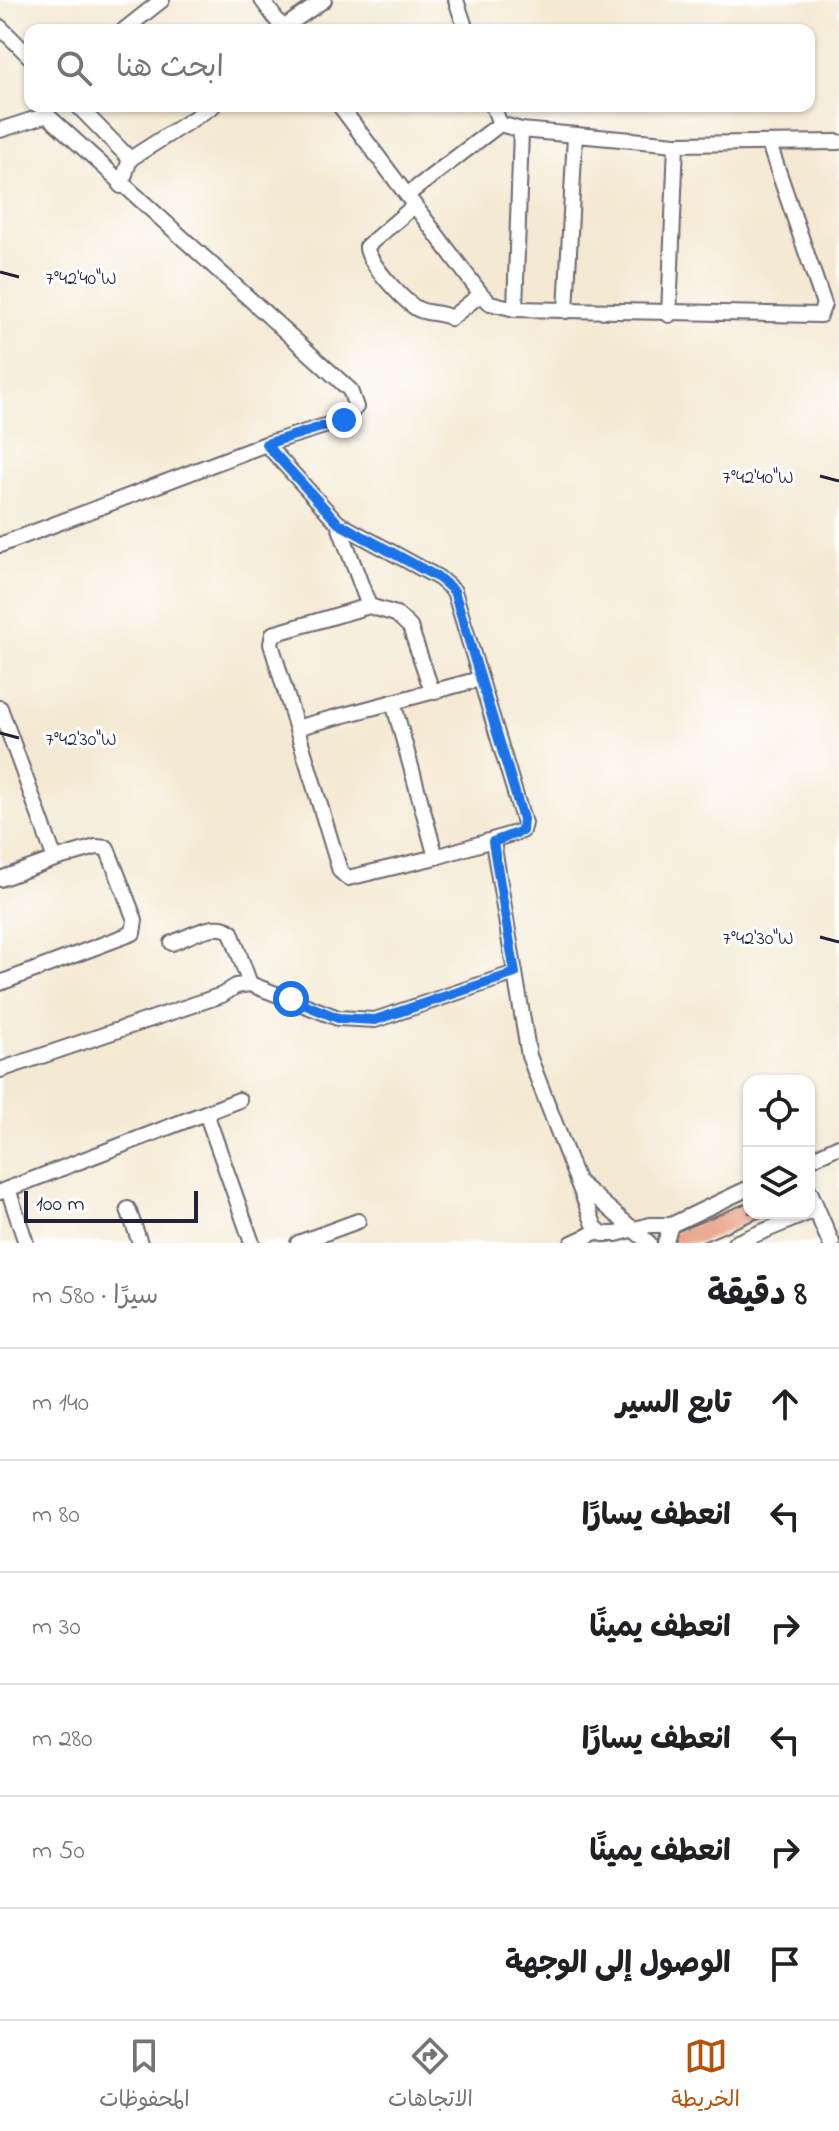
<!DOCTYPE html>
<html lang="ar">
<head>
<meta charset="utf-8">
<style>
	body { margin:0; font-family:"Indie Flower","Playpen Sans Arabic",sans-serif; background:#f2f2f2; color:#202124; direction:rtl }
	.controls { position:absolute; right:24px; bottom:24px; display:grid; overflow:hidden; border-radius:16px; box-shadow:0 2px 6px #0004 }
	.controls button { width:72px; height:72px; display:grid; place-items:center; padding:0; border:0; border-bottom:2px solid #e0e0e0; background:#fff; color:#202124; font:40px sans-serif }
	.scale { position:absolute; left:24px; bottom:20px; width:174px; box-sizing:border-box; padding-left:8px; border:4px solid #22223b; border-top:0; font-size:22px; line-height:28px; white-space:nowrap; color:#22223b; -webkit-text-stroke:6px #fff; paint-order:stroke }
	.stop { position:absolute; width:24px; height:24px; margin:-18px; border:6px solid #1a73e8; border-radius:50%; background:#fff }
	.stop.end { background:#1a73e8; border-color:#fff; box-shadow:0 2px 8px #0008 }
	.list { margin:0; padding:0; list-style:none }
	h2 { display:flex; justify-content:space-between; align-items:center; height:104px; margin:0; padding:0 32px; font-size:34px }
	h2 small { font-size:26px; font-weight:400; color:#757577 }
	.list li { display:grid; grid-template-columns:52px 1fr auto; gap:24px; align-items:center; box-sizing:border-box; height:112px; padding:0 32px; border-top:2px solid #e0e0e0 }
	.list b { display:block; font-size:30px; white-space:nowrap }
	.list em { font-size:26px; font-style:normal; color:#757577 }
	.icon { flex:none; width:44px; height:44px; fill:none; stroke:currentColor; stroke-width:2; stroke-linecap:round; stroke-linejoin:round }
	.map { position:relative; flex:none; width:839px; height:1243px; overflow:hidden; direction:ltr }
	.search { position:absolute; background:#fff; box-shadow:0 2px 6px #0004; left:24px; right:24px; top:24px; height:88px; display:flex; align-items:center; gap:20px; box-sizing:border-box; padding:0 28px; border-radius:16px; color:#757577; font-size:30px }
	.sheet { height:776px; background:#fff }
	nav { display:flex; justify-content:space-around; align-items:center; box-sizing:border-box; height:112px; border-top:2px solid #e0e0e0; background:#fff; font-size:22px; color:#757577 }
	nav a { display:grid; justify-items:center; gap:4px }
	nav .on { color:#b45309 }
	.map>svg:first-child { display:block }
</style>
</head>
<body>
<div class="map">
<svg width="839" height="1243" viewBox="0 0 839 1243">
	<rect width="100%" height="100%" fill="#fff"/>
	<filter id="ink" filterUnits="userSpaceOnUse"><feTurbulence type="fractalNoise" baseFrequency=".0125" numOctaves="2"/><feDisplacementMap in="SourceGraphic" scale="16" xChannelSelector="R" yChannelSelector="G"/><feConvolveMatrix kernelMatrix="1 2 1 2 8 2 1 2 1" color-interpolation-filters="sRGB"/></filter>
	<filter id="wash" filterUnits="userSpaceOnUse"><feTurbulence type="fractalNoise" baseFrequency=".006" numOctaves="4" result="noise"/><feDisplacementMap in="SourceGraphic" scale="32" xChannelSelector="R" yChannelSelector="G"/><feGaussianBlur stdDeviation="1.8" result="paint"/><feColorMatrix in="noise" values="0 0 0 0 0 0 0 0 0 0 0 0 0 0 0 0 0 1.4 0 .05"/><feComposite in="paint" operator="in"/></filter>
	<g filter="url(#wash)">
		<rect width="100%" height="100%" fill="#f4e9d2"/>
		<g id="blocks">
			<path fill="#e9a387" d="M749,1202V1213H770L700,1243H670L671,1234Z"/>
		</g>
	</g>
	<g filter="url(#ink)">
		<use href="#blocks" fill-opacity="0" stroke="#6c6870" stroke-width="2"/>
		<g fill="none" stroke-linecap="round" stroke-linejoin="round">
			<g stroke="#6c6870" stroke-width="18">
				<g id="minor">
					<path d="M262,0L284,30"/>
					<path d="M456,0L466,30"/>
					<path d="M0,27L30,57"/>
					<path d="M283,28L324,0"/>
					<path d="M124,30L162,0"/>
					<path d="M78,106L130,159"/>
					<path d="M340,106L481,294L490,303L515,309L820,315L824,304L769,144"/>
					<path d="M493,106L500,124"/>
					<path d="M500,124L521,130L676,144L839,142"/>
					<path d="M0,130L47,115"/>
					<path d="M121,186L130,159L213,106"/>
					<path d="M407,195L500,124"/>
					<path d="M414,206L367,246C365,260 403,300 416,308C427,315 440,311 451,318L481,294"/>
					<path d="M515,309L521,130"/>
					<path d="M566,311L575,135"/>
					<path d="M669,315L676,144"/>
					<path d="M266,444L338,523L369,606"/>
					<path d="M338,523L439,578L454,591L524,823L522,831L436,857L348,878L340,871L271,644L273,634L369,606L396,614L410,627L432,691"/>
					<path d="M0,545L266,444L344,420L356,407L350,390L47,115L46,106"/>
					<path d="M393,702L436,857"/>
					<path d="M0,708L55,859L0,879"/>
					<path d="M299,727L480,679"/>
					<path d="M493,842L529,1056L595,1227L603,1234H616L650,1225H671L749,1188"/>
					<path d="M172,943C189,937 215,920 231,932L250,984"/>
					<path d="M0,983L133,933L135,920L107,848L96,847L55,859"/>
					<path d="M0,1070L222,995L236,986L250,984L338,1018L375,1020L515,973"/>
					<path d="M206,1113L252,1243"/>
					<path d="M809,1160L839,1146"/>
					<path d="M577,1181L649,1243"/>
					<path d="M8,1189L26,1243"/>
					<path d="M0,1192L239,1100"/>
					<path d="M128,1209L140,1243"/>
					<path d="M298,1243L358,1221"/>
					<path d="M572,1243L598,1231"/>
					<path d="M665,1243L671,1225"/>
					<path d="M735,1243L808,1213"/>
				</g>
			</g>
			<g stroke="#6c6870" stroke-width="20">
				<path id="tertiary" d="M809,1192L831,1243"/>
			</g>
			<use href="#minor" stroke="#fff" stroke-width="14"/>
			<use href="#tertiary" stroke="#fff" stroke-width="16"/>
		</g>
	</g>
	<g fill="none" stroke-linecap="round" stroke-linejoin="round" filter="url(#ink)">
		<path stroke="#1a73e8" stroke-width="10" d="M291,999L338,1018L375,1020L515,973L493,842L522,831L523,819L454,591L439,578L338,523L266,444L344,420"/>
	</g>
	<path fill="none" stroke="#22223b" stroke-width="3" d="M0,272L19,277M820,476L839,481M0,733L19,738M820,937L839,942"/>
	<g font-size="20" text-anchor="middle" fill="#22223b" stroke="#fff" stroke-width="6" stroke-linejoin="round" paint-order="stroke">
		<text x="81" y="284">7°42'40"W</text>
		<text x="758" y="483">7°42'40"W</text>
		<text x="81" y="745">7°42'30"W</text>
		<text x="758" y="944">7°42'30"W</text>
	</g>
</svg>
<div class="controls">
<button><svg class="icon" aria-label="locate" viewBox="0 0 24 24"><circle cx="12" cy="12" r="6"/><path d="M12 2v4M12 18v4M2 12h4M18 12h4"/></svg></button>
<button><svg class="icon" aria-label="layers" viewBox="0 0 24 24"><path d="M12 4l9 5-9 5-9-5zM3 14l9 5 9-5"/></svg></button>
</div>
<div class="scale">100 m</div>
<div class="stop" style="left:291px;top:999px"></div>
<div class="stop end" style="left:344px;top:420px"></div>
<div class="search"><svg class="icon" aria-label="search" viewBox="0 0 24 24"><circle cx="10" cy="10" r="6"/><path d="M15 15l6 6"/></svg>ابحث هنا</div>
</div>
<section class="sheet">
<h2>8 دقيقة<small>سيرًا · 580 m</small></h2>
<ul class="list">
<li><svg class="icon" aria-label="ahead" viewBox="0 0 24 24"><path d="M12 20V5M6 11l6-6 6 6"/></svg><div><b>تابع السير</b></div><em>140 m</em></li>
<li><svg class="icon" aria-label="left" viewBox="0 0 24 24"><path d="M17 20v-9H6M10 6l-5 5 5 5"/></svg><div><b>انعطف يسارًا</b></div><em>80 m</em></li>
<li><svg class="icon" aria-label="right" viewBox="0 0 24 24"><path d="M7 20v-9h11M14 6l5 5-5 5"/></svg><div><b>انعطف يمينًا</b></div><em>30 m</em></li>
<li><svg class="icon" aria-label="left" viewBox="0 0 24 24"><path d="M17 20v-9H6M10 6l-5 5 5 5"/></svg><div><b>انعطف يسارًا</b></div><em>280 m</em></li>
<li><svg class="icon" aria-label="right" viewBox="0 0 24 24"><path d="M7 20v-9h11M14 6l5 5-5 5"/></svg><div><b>انعطف يمينًا</b></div><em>50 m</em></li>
<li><svg class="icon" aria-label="arrive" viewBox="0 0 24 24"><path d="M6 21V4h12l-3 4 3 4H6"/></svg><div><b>الوصول إلى الوجهة</b></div></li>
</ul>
</section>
<nav>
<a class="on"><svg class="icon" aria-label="map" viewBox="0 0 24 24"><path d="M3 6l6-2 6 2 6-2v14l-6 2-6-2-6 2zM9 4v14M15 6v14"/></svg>الخريطة</a>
<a><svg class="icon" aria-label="directions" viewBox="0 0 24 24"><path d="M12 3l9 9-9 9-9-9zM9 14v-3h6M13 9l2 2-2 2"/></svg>الاتجاهات</a>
<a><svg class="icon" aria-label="saved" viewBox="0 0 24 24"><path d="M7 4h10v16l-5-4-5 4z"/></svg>المحفوظات</a>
</nav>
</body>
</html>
